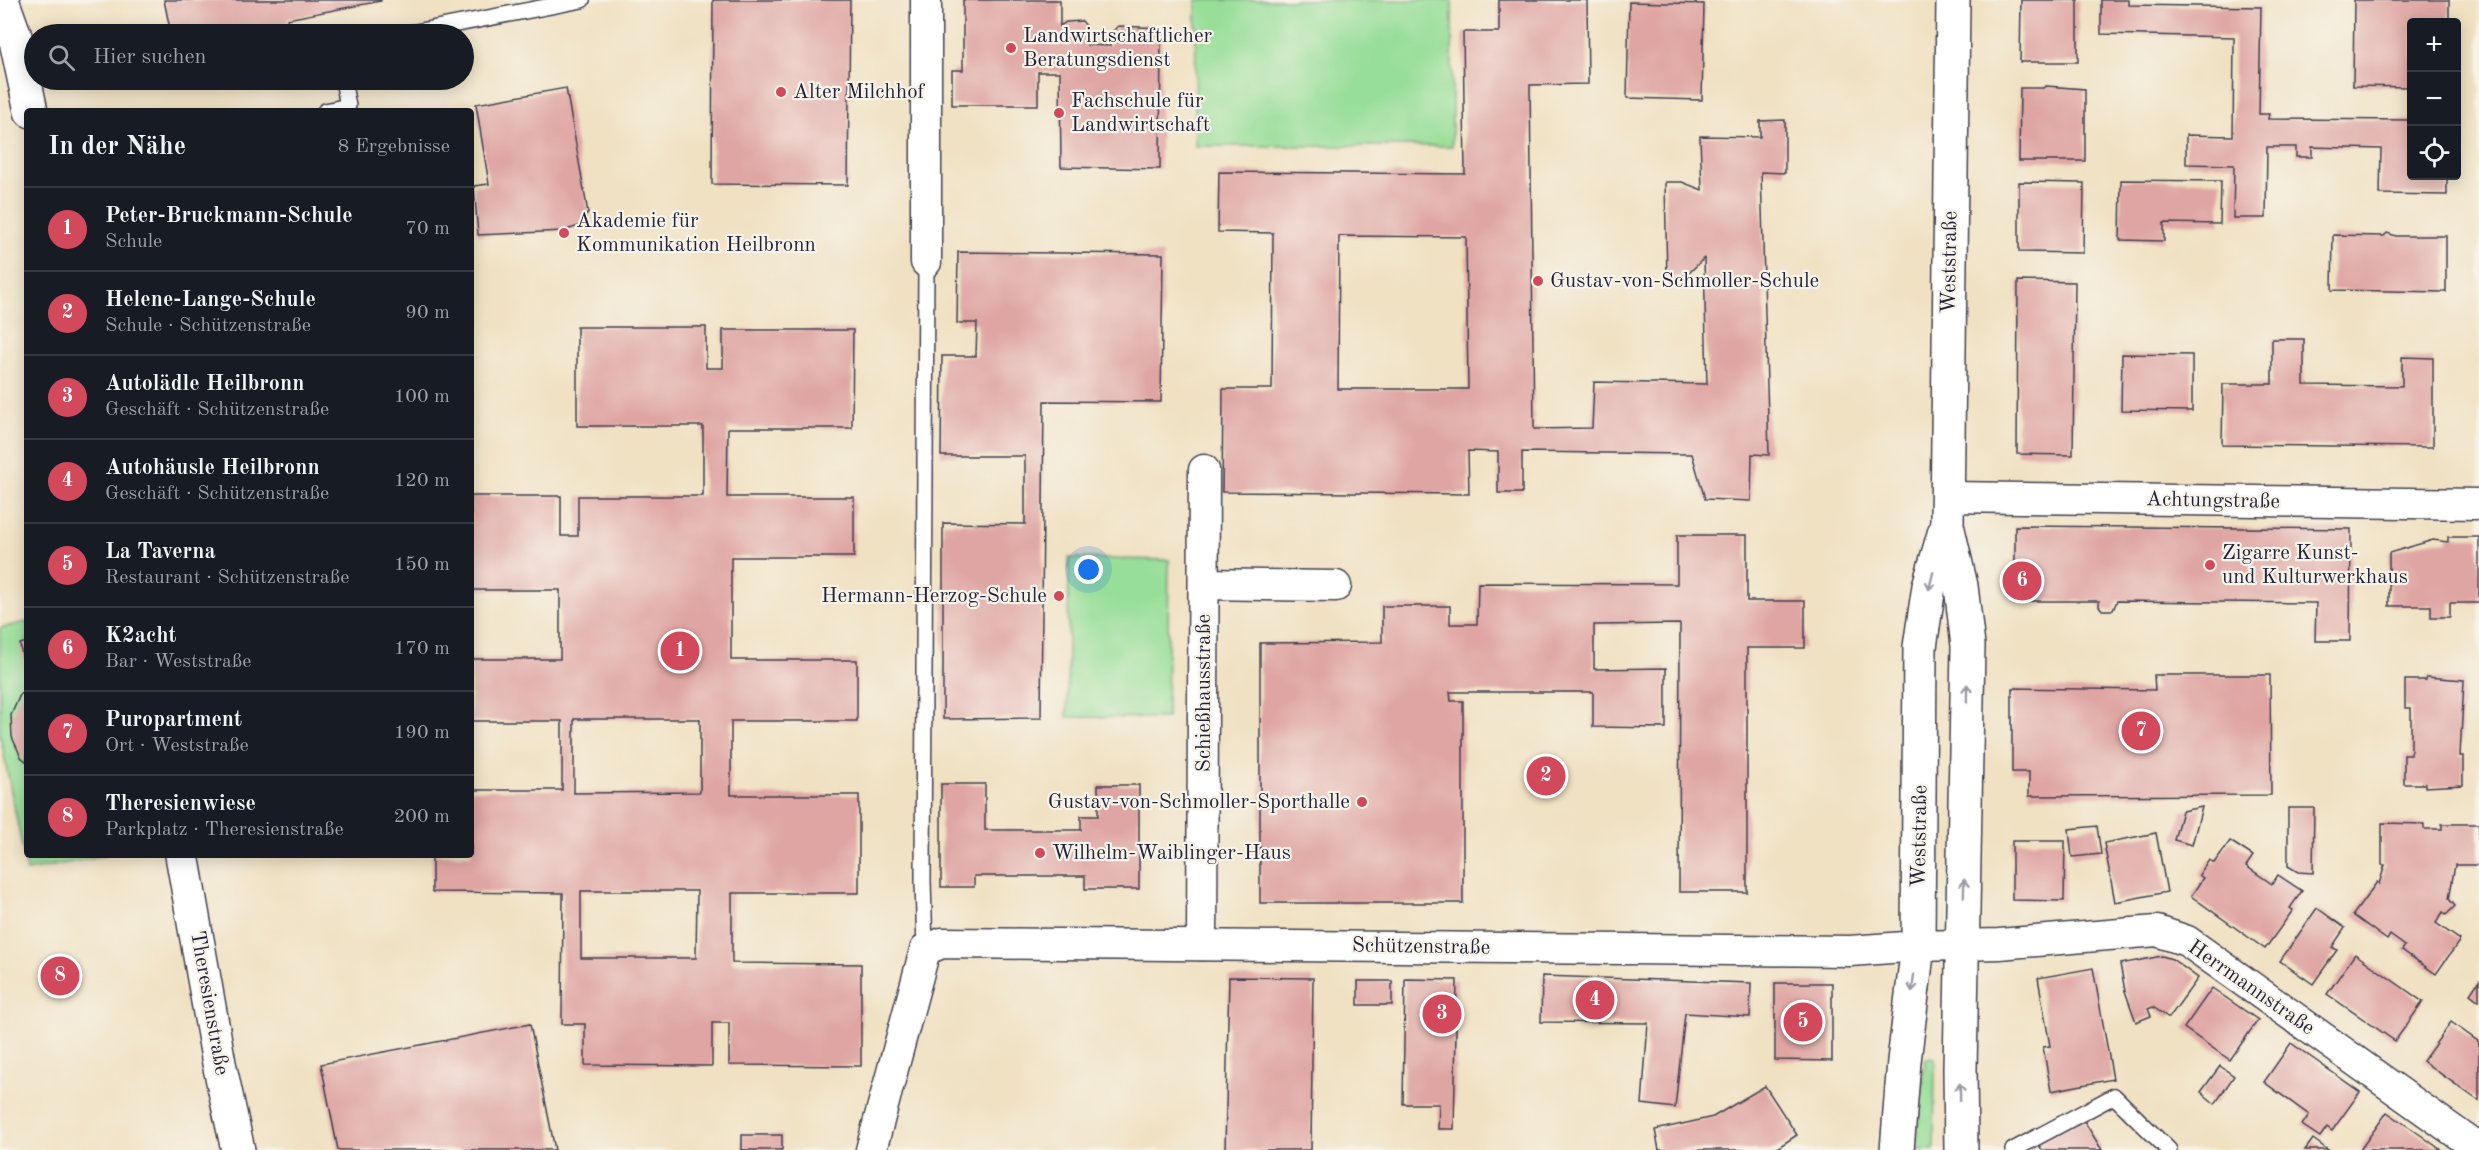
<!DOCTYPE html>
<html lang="de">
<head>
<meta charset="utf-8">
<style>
	body { margin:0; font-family:"Old Standard TT",serif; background:#20242c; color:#f1f3f6 }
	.controls { position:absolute; right:18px; top:18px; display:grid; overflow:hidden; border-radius:6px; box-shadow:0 3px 15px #0003 }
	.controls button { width:54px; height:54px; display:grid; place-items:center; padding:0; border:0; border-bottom:2px solid #363941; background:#171b24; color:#f1f3f6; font:30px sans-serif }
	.you { position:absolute; left:1089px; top:570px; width:21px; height:21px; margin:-15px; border:4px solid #fff; border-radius:50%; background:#1a73e8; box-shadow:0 0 0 9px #1a73e833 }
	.badge { display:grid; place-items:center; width:39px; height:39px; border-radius:50%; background:#d1495b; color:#fff; font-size:20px; font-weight:700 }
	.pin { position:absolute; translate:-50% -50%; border:3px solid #fff; box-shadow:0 2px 6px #0006 }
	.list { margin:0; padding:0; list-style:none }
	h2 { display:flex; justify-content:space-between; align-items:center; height:78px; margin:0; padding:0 24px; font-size:26px }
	h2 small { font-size:20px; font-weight:400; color:#9ea1a6 }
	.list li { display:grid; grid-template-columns:39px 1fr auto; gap:18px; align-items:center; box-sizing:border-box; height:84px; padding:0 24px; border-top:2px solid #363941 }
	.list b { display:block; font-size:22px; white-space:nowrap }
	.list p { margin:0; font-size:20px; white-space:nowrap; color:#9ea1a6 }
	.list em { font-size:20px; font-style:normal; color:#9ea1a6 }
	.icon { flex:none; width:33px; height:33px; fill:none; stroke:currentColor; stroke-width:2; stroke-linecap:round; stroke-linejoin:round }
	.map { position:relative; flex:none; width:2479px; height:1150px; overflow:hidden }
	.search { position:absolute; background:#171b24; box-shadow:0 3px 15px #0003; left:24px; top:24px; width:450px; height:66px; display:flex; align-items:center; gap:15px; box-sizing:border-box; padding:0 21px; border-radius:33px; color:#9ea1a6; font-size:22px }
	.panel { position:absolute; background:#171b24; box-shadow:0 3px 15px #0003; left:24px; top:108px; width:450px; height:750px; border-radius:6px }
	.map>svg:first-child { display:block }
</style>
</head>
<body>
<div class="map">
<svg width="2479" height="1150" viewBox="0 0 2479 1150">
	<rect width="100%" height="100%" fill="#f7f3e8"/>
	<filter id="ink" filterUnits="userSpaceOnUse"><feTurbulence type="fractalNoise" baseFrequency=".0167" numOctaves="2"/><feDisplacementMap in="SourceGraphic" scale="12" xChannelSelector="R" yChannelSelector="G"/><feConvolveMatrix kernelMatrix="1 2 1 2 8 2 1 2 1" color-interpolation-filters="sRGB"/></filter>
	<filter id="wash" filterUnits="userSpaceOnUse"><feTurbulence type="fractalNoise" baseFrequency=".008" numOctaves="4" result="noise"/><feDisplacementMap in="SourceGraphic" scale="24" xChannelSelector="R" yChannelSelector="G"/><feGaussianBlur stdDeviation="1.35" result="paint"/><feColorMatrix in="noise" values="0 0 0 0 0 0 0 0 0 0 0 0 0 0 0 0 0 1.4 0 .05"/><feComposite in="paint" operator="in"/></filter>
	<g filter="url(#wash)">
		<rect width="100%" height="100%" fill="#f0e1c3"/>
		<g fill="#97de98" stroke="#5c806a" stroke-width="1.5">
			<path d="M1196,0H1452V146H1195Z"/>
			<path d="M1069,558L1169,560L1167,718L1067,717Z"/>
			<path d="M27,622V855H106L27,871L0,735V628Z"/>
			<path d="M1930,1058L1935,1059L1934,1150H1916L1925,1060Z"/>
		</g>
		<g id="blocks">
			<g fill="#dfa5a3" fill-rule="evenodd">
				<path d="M164,0H381V1L287,19L290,34H171Z"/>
				<path d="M713,0H850L848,185L712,184Z"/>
				<path d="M963,0H1060V26L1066,22L1082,21L1087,27V45L1110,46V34L1118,26L1161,28L1160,169L1061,167L1060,72H1038V105H952V70H963Z"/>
				<path d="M1499,0H1587L1588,84L1530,85L1534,429L1592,428L1594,382L1707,384L1704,258L1687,275L1667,278L1665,182H1682L1702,190L1700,136L1760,137V121L1785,120V173L1761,172L1769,455L1752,454L1751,501L1705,499L1692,454L1522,452V493H1498V452L1468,451L1469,494L1222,492L1223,389H1272L1273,233L1218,232L1219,172L1465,174L1463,32H1499ZM1339,236L1466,237L1468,389H1338Z"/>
				<path d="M2021,0H2078V62H2020Z"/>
				<path d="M2101,0H2128V5L2261,7L2259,114H2269L2268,119L2412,120V176H2447V195L2380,194L2381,149L2312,147V157H2296V147H2267L2266,218H2233L2234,165L2186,164V135L2233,136L2234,37L2101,34Z"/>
				<path d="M2354,0H2449V22H2412V87L2353,86Z"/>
				<path d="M1629,2L1704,4L1702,100L1627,98Z"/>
				<path d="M2046,86L2085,89V161H2019L2020,88H2043Z"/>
				<path d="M566,88L588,213L579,226L563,231L478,235L474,186L489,184L476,104Z"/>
				<path d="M2121,180L2221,181L2220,224L2164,223V241L2120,240Z"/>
				<path d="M2019,182L2084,183L2083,253L2019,252Z"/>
				<path d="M2387,233L2396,236H2446V292L2332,290L2333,235L2384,236Z"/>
				<path d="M958,252L1163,254L1161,402L1044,401L1041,718L943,719V523L1025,524V456H941L942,356H976L977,323H957Z"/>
				<path d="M2018,281L2075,282L2073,455L2017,454Z"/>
				<path d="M577,327H706V368H723V330H853L852,428H728L727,497H854V557H731V660H857V721H731V795H859V893H732V963L861,964V1066L729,1065V1023H712V1066L585,1065V1024H562L563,893L432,892V855H471V790H562V721H471V659H560V590H471V496H561V536H578V496H703V426H577ZM574,719H700V792L574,793ZM581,891H697L696,958H581Z"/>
				<path d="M2272,339H2304V385L2402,386V357L2433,358V447L2222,445L2223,384H2272Z"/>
				<path d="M2122,354L2192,355V411L2121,410Z"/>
				<path d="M2015,526L2351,529L2350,641H2315L2316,603L2117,601L2113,610H2102L2099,606V601H2015Z"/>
				<path d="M1677,535H1747V601H1805V648H1747V892H1679L1680,624L1594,625V669L1666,668V728L1593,727V692H1450L1451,701H1463V903H1260V643L1382,642V606H1450V624H1477L1478,583L1677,584Z"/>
				<path d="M2448,537H2479V603H2450V617H2431V606H2389V553L2433,540L2448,542Z"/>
				<path d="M27,642V665L24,666L20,644Z"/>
				<path d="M2154,675H2270L2271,795L2029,796V772H2012V688L2155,690Z"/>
				<path d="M2426,677L2464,680L2460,756H2463V785L2425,787V784H2404V755H2411V708H2405V680H2426Z"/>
				<path d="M27,689V762L21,757L12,737L11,715L20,695Z"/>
				<path d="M941,784H985V830H1081V816H1098V785H1139V889H1085V876H974V887H941Z"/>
				<path d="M2202,807L2192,845L2174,840L2182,811Z"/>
				<path d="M2288,808H2314L2313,873L2298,872L2288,866Z"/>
				<path d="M2382,823L2424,824V829H2442V824H2479V865H2455L2449,899L2455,906L2446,915L2443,912L2436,923L2460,940L2436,974L2402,950L2405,946L2390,935L2387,940L2353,915L2377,882L2379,884L2385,865H2382Z"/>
				<path d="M2097,826L2101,854L2072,857L2069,829Z"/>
				<path d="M2156,833L2167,892L2115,902L2104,843Z"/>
				<path d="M2012,841H2065L2064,901L2012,900Z"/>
				<path d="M2230,841L2253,856L2246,866L2272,884L2278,875L2302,891L2290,908L2293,910L2265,949L2191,896L2203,878L2199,875L2209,860L2214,863Z"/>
				<path d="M2317,908L2345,928L2332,947L2337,950L2313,984L2280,961Z"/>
				<path d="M2355,954L2423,1002L2395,1041L2327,994Z"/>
				<path d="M2162,956L2172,959L2198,978L2169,1018L2153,1007L2148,1009L2151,1016L2136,1022L2125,991L2120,964Z"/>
				<path d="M2093,968L2113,1079L2051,1091L2043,1047L2050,1046L2038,978Z"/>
				<path d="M1542,976L1751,983L1750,1017L1685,1013L1675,1108L1642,1104L1648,1023L1541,1022Z"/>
				<path d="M1229,977L1313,978L1311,1150H1225Z"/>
				<path d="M1405,979L1457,980L1454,1129H1438L1439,1104H1403Z"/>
				<rect x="1358" y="981" width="34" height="24"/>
				<path d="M2479,981V1001L2470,994Z"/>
				<path d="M1775,983H1832V1061L1775,1060Z"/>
				<path d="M2212,988L2258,1020L2230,1060L2184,1028Z"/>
				<path d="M2451,1022L2479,1042V1101L2423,1061Z"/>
				<path d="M530,1024L555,1150H338L321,1064Z"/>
				<path d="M2291,1043L2360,1092L2332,1131L2327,1127L2320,1137L2302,1125L2309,1115L2264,1082Z"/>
				<path d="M2220,1066L2234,1076L2215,1104L2201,1092Z"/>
				<path d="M1765,1086L1797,1135L1774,1150H1659L1655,1130L1713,1117Z"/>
				<path d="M2387,1112L2422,1136L2441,1150H2360Z"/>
				<path d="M2083,1119L2102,1150H2042L2038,1143Z"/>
				<rect x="742" y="1135" width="40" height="15"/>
				<path d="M2313,1139L2328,1150H2305Z"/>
			</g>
		</g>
	</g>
	<g filter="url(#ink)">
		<use href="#blocks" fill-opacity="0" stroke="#413f4f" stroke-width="1.5"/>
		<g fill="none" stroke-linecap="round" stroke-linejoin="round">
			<g stroke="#413f4f" stroke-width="18">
				<g id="service">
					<path d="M405,34L582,0"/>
					<path d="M325,111L348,106L343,80"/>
					<path d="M925,950L923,881L926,262"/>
					<path d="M2013,1150L2114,1096L2169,1150"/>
				</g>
			</g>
			<g stroke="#413f4f" stroke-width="33">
				<g id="minor">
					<path d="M926,0V262"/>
					<path d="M1947,497L2479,504"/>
					<path d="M1204,584L1336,586"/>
					<path d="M1202,945L1204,470"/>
					<path d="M871,1150L925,950L942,943L1850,951L1918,946L1999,944L2157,931L2187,941L2479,1149"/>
				</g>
			</g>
			<g stroke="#413f4f" stroke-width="36">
				<g id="tertiary">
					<path d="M1953,0L1947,525L1961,586L1968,646L1960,1069L1961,1150"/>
					<path d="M1897,1150L1904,1061L1918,946L1920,647L1929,586L1946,527"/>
				</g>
			</g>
			<g stroke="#413f4f" stroke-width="36">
				<g id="secondary">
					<path d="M2,0L15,36L31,111"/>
					<path d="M182,855L219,1063L238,1150"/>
				</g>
			</g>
			<use href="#service" stroke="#fff" stroke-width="15"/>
			<use href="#minor" stroke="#fff" stroke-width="30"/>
			<use href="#tertiary" stroke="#fff" stroke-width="33"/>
			<use href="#secondary" stroke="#fff" stroke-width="33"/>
		</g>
		<defs><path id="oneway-shaft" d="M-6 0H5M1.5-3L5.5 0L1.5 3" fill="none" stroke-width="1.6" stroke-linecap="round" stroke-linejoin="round" transform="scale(1.5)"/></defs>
		<g stroke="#9c9ca7">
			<use href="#oneway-shaft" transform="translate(1931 581) rotate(104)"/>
			<use href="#oneway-shaft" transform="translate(1967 693) rotate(-89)"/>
			<use href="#oneway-shaft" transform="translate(1964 888) rotate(-89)"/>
			<use href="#oneway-shaft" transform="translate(1913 983) rotate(97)"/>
			<use href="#oneway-shaft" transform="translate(1960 1092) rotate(-91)"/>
		</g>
	</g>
	<g fill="#d1495b" stroke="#f7f3e8" stroke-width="2">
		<circle cx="1011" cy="48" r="6"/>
		<circle cx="781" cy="92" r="6"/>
		<circle cx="1059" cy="113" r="6"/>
		<circle cx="564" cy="233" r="6"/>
		<circle cx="1538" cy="281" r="6"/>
		<circle cx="2210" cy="565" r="6"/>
		<circle cx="1059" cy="596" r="6"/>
		<circle cx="1362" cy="802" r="6"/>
		<circle cx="1040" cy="853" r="6"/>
	</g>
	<g text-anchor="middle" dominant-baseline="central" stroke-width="4.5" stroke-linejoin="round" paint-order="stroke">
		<g font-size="21" fill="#22223b" stroke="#f7f3e8" text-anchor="start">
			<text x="1023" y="36">Landwirtschaftlicher<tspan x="1023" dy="24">Beratungsdienst</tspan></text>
			<text x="793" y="92">Alter Milchhof</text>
			<text x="1071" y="101">Fachschule für<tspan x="1071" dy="24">Landwirtschaft</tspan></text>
			<text x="576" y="221">Akademie für<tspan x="576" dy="24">Kommunikation Heilbronn</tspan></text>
			<text x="1550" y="281">Gustav-von-Schmoller-Schule</text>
			<text x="2222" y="553">Zigarre Kunst-<tspan x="2222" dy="24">und Kulturwerkhaus</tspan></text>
			<text x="1047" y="596" text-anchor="end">Hermann-Herzog-Schule</text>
			<text x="1350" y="802" text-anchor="end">Gustav-von-Schmoller-Sporthalle</text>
			<text x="1052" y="853">Wilhelm-Waiblinger-Haus</text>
		</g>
		<g font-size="21" fill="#22223b" stroke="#f7f3e8">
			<text transform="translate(1950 262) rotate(-89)">Weststraße</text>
			<text transform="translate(2213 501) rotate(1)">Achtungstraße</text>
			<text transform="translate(1204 693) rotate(-90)">Schießhausstraße</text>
			<text transform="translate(1920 836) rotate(-89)">Weststraße</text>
			<text transform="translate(1421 947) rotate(1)">Schützenstraße</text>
			<text transform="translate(2251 988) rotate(35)">Herrmannstraße</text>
			<text transform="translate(209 1003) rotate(80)">Theresienstraße</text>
		</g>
	</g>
</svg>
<div class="controls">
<button>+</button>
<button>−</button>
<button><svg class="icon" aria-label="locate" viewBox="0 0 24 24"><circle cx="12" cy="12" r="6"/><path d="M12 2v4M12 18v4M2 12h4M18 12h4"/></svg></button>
</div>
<div class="you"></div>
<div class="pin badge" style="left:680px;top:651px">1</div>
<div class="pin badge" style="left:1546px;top:776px">2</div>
<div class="pin badge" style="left:1442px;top:1014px">3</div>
<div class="pin badge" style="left:1595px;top:1000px">4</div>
<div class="pin badge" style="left:1803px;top:1022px">5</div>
<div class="pin badge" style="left:2022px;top:581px">6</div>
<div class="pin badge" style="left:2141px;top:731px">7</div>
<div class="pin badge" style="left:60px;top:976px">8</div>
<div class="search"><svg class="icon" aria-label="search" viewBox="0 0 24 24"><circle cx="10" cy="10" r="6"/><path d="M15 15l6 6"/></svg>Hier suchen</div>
<section class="panel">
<h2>In der Nähe<small>8 Ergebnisse</small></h2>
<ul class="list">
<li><span class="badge">1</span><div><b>Peter-Bruckmann-Schule</b><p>Schule</p></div><em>70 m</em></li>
<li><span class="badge">2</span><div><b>Helene-Lange-Schule</b><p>Schule · Schützenstraße</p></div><em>90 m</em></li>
<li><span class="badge">3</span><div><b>Autolädle Heilbronn</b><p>Geschäft · Schützenstraße</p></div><em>100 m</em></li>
<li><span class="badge">4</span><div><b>Autohäusle Heilbronn</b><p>Geschäft · Schützenstraße</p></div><em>120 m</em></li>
<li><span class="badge">5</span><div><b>La Taverna</b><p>Restaurant · Schützenstraße</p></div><em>150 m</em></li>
<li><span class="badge">6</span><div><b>K2acht</b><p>Bar · Weststraße</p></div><em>170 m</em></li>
<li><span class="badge">7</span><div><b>Puropartment</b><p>Ort · Weststraße</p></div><em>190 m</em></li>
<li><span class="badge">8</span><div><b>Theresienwiese</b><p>Parkplatz · Theresienstraße</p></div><em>200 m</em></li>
</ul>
</section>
</div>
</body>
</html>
